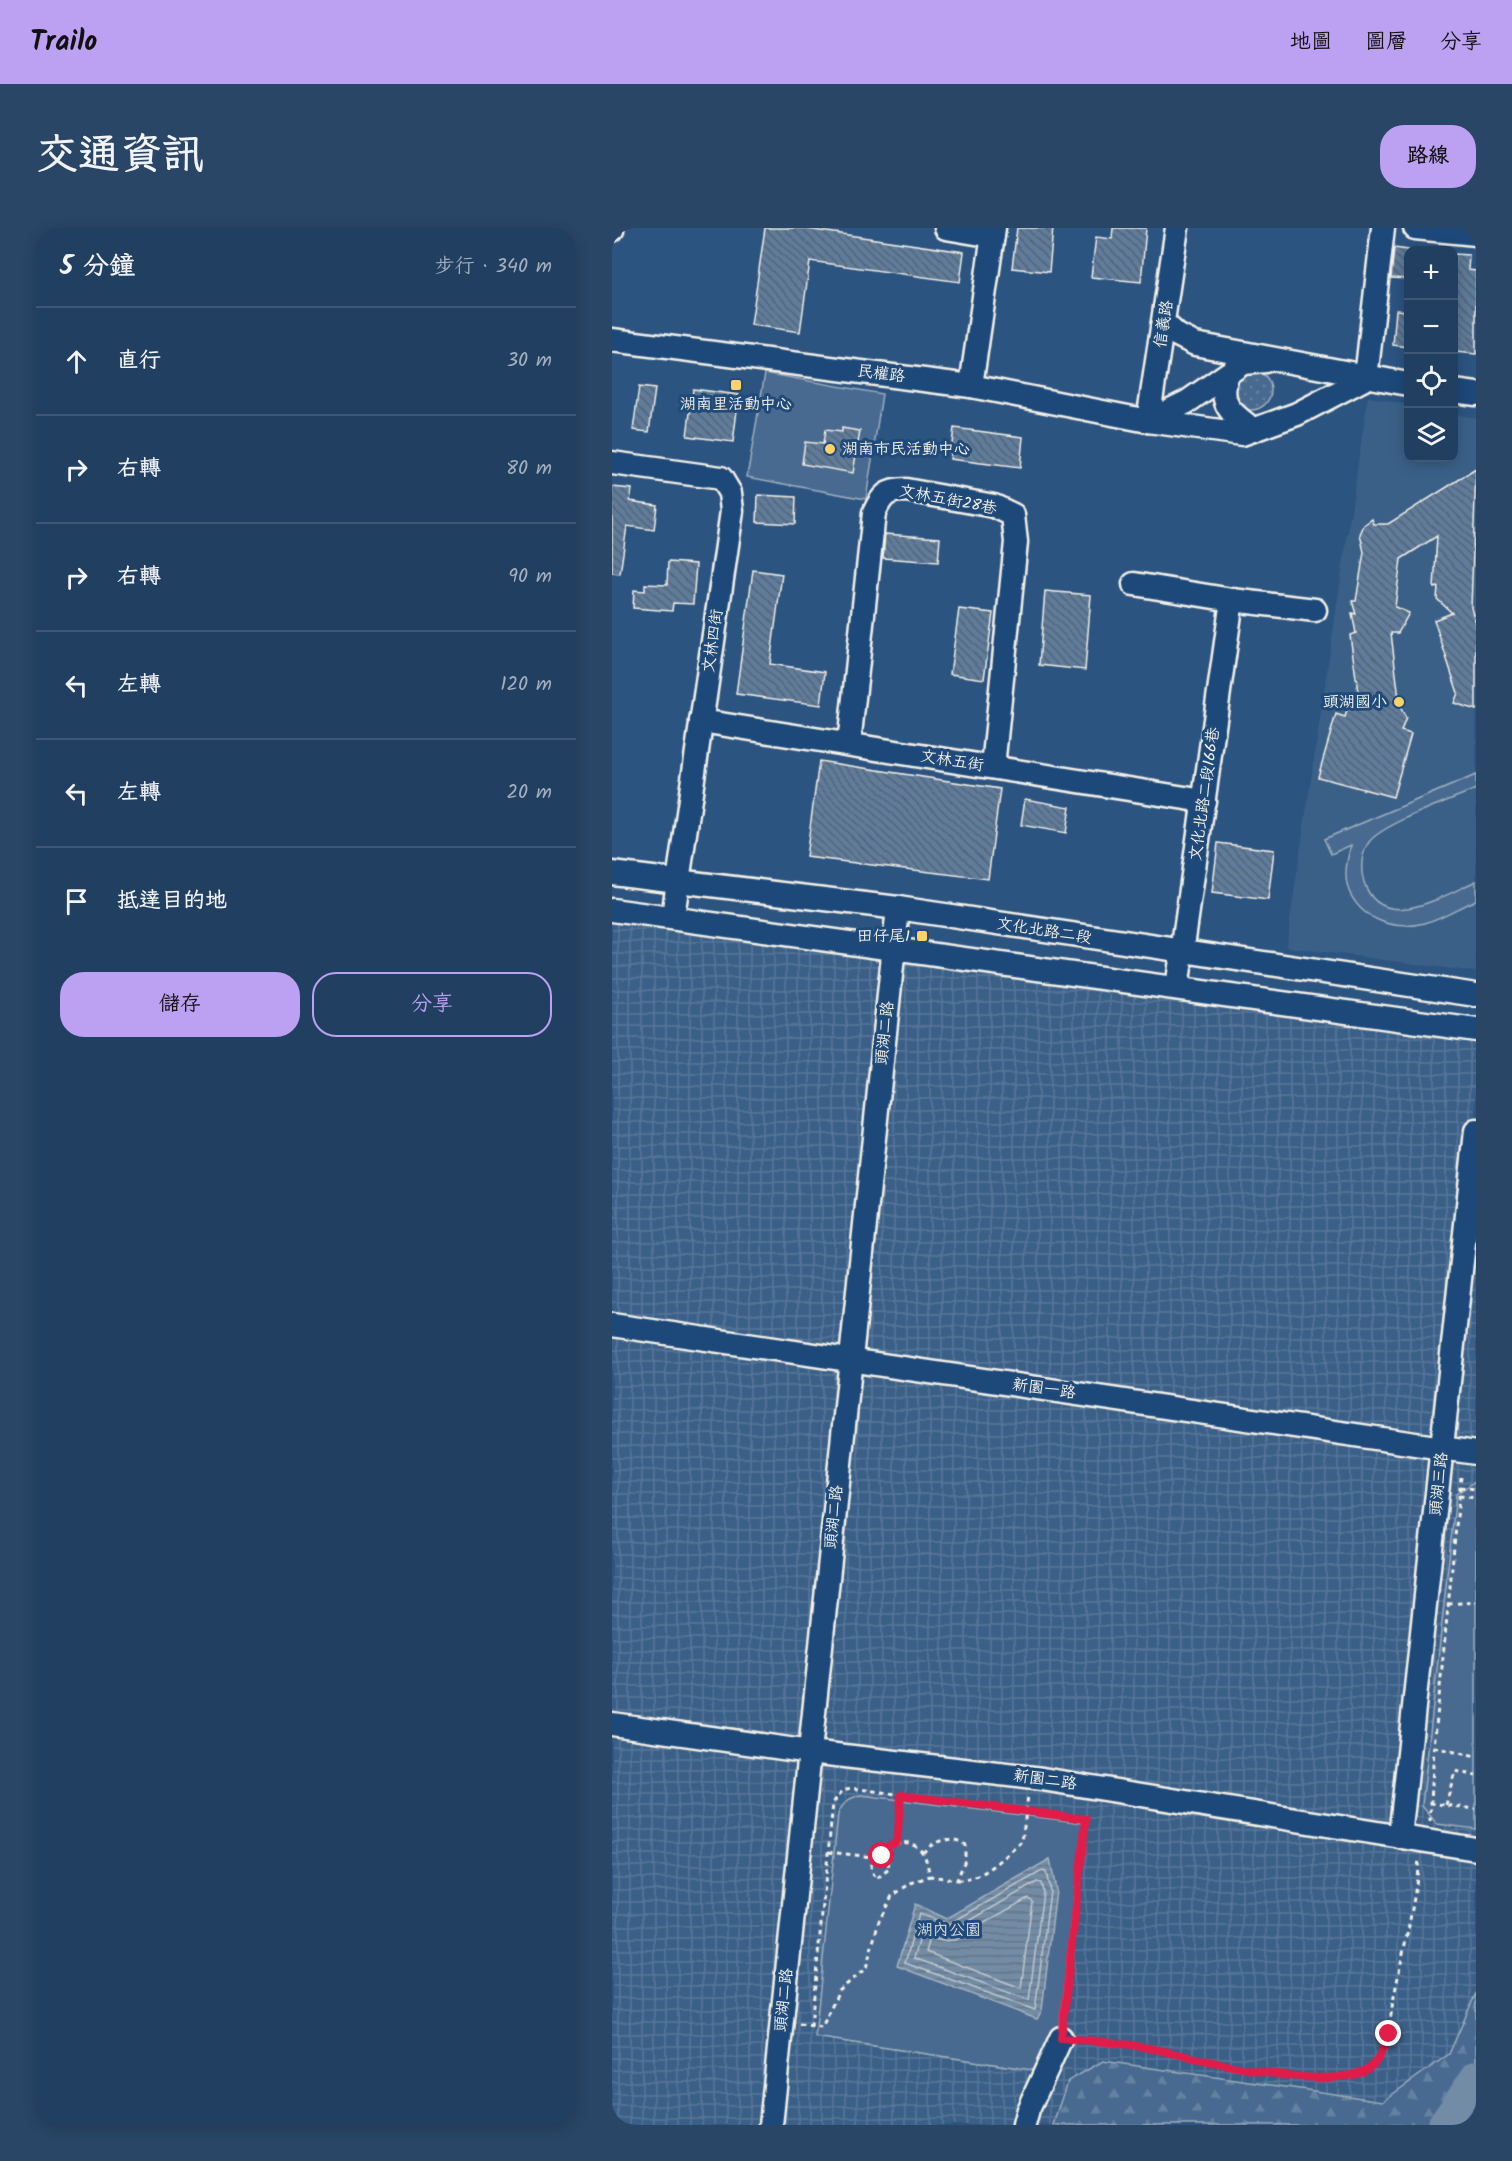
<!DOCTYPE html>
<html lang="zh-TW">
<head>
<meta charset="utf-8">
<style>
	body { margin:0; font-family:Kalam,"LXGW WenKai TC",sans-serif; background:#294667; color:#f1f3f6 }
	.controls { position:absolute; right:18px; top:18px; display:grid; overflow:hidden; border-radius:12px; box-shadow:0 3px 15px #0003 }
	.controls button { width:54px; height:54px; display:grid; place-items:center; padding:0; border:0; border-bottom:2px solid #3e5876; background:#213f61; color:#f1f3f6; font:30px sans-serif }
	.stop { position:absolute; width:18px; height:18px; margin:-14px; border:4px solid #e11d48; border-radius:50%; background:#fff }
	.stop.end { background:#e11d48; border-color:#fff; box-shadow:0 2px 6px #0008 }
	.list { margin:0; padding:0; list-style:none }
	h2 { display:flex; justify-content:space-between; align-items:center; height:78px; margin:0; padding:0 24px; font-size:26px }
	h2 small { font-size:20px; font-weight:400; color:#a2afbd }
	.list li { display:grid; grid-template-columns:39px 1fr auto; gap:18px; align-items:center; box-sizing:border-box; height:108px; padding:0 24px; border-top:2px solid #3e5876 }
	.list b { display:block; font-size:22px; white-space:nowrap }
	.list em { font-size:20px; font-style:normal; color:#a2afbd }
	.actions { display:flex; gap:12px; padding:18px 24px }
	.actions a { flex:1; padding:14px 0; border:2px solid #bca0f2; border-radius:24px; text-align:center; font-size:21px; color:#bca0f2 }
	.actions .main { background:#bca0f2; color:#111 }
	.icon { flex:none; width:33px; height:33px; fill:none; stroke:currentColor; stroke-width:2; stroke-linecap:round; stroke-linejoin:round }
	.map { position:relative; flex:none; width:864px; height:1897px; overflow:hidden; border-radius:24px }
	header { display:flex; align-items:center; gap:36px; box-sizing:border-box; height:84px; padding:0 30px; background:#bca0f2; color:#111 }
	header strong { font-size:28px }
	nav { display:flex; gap:33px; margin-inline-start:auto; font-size:21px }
	.intro { display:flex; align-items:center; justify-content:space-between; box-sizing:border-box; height:144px; padding:0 36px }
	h1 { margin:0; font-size:42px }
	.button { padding:15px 27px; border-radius:24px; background:#bca0f2; color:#111; font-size:21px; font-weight:700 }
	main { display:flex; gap:36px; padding:0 36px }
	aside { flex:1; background:#213f61; border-radius:24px; box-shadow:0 3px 15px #0003 }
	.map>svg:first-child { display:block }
</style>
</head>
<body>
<header>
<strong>Trailo</strong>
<nav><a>地圖</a><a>圖層</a><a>分享</a></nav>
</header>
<div class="intro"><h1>交通資訊</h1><a class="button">路線</a></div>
<main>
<aside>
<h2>5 分鐘<small>步行 · 340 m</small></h2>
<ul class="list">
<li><svg class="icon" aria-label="ahead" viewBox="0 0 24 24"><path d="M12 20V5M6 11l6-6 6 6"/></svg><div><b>直行</b></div><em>30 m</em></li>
<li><svg class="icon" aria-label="right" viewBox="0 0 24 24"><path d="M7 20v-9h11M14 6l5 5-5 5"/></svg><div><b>右轉</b></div><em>80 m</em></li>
<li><svg class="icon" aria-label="right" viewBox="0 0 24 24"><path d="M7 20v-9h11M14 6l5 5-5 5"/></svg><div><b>右轉</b></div><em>90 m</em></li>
<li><svg class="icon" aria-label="left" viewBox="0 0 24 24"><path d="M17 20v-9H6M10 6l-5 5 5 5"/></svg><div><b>左轉</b></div><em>120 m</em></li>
<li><svg class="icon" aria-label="left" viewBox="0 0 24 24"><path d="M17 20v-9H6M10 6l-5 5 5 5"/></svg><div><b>左轉</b></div><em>20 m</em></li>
<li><svg class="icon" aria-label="arrive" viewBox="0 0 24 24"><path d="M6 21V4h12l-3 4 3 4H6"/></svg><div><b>抵達目的地</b></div></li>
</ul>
<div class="actions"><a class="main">儲存</a><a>分享</a></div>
</aside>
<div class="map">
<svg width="864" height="1897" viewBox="0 0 864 1897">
	<defs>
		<pattern id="industrial-grid" width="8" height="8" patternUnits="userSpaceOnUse" patternTransform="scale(1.5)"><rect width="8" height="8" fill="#3b6088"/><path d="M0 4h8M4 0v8" fill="none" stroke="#587799"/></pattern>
		<pattern id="grass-dots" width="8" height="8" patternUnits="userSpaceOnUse" patternTransform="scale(1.5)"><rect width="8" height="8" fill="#496b90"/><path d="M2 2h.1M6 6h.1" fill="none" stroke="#6481a0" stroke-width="1.8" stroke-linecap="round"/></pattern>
		<pattern id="forest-firs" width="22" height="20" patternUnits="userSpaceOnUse" patternTransform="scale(1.5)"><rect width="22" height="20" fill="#496b90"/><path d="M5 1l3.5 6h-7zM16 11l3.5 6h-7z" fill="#6481a0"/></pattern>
		<pattern id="water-rules" width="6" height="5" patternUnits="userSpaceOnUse" patternTransform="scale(1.5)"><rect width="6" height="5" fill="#738ca6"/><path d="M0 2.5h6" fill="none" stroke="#647484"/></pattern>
		<pattern id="building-back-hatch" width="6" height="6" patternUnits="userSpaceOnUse" patternTransform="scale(1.5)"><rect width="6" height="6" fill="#5e7b9a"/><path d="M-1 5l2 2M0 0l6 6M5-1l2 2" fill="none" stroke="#556474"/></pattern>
	</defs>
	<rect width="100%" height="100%" fill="#2c5481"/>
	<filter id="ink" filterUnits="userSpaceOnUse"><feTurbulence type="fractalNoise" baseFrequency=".0167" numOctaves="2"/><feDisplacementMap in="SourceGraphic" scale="12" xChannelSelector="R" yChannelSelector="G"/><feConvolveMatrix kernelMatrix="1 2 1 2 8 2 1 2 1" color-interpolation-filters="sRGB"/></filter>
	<g filter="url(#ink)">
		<path fill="#3b6088" d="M756,169L796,177V230H842V186L864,190V744L674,719Z"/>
		<path fill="url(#industrial-grid)" d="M0,691L864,811V1765L837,1826L771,1873L491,1833L456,1853L442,1897H0Z"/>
		<circle fill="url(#grass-dots)" stroke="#9eaebc" stroke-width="1.5" cx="639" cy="162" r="20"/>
		<path fill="url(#forest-firs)" stroke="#9eaebc" stroke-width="1.5" d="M864,1765V1897H442L456,1853L491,1833L771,1873L837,1826Z"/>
		<g fill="#496b90" stroke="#9eaebc" stroke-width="1.5">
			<path d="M153,145L270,166L254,271L135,249Z"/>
			<path d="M864,547V561C841,571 770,596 757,614C749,626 748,641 752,654C769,707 833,667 864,653V672C847,679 830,690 813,695C784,703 750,693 737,663C731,648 735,632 739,617L719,626L712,611Z"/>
			<path d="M862,1254L864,1255V1601L825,1596L810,1578L844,1266Z"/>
			<path d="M249,1567L472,1595L446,1809L427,1843L203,1809L226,1586C231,1575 236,1570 249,1567Z"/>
		</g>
		<path fill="url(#water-rules)" stroke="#a7b4c0" stroke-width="1.5" d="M438,1631L444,1662L430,1782L425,1791L285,1738L303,1676L334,1691Z"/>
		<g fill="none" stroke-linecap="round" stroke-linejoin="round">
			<g stroke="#c0c9ce" stroke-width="1.5">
				<path d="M430,1643L434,1644L438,1663L423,1782L293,1735L307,1686L337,1696Z"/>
				<path d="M425,1654L429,1655L431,1664L417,1772L302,1730L312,1697L331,1704L340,1703Z"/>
				<path d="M416,1670L420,1673L409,1760L314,1724L318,1710L331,1713L343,1712Z"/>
			</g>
			<path stroke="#738ca6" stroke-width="30" d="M830,1897L864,1848"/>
		</g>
		<g fill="url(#building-back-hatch)" stroke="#f4f1e8" stroke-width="1.5">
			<path d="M153,0H188L352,24L348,54L198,33L188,104L139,97Z"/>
			<path d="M405,0H441L437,44L400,40Z"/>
			<path d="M501,0H534L529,54L479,49L484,9L500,11Z"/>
			<path d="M782,20L796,22V51L779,50Z"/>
			<path d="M842,26L857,27L856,42L864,43V126L842,124Z"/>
			<path d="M784,82L796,83V119L781,117Z"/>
			<path d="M27,159L43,161L37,204L21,202Z"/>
			<path d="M81,161L127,167L121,214L75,208Z"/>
			<path d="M230,200L248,203L241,245L190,236L193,214L211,216L213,202L230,204Z"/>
			<path d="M342,200L411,209L408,240L338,231Z"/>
			<path d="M864,241L859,380L864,396V482L842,475L846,465L822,392L840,385L825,371L826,359L822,360L825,308L789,331L783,379L797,385L786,405H779L788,479L794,490L789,503L799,506L781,569L706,549L724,486L733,489L737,475L748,478L738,407L744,405L740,385L744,386L740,373H744L752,324L748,306L752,297L760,291L762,296H776Z"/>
			<path d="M0,259L20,261L18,273L45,277L42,302L15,298L8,346L0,345Z"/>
			<path d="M146,267L184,269L183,296L145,294Z"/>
			<path d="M273,306L328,310L326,334L271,330Z"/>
			<path d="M56,334L84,336L81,376L61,375L60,383L21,380L22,362L33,363V356L55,357Z"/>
			<path d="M141,342L170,346L158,436L213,444L209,477L124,466Z"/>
			<path d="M433,363L479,367L473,442L427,437Z"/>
			<path d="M347,381L381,385L372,451L338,446Z"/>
			<path d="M207,533L388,561L376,651L194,629Z"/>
			<path d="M413,571L458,579L454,605L409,597Z"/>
			<path d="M606,615L662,622L656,672L600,665Z"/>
		</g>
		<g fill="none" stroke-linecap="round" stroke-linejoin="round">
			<g stroke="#f4f1e8" stroke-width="27">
				<g id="minor">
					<path d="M334,0L381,8"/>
					<path d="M803,0L864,6"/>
					<path d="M0,2V0"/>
					<path d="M553,96L565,107L583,116L796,156"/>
					<path d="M0,112L359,158L536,193L630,206L685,186L754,150"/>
					<path d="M615,147C606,177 619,185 642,202"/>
					<path d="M754,150L771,0"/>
					<path d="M359,158L382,0"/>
					<path d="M842,163L864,166"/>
					<path d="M536,193L565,0"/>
					<path d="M536,193L575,174L631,135L653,133"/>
					<path d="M0,235L109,250L118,265L120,283L61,688"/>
					<path d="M522,356L620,372L703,382"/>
					<path d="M89,493L592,573"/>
					<path d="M237,516L262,285C270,267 275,262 294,262L382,278L401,287L404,314L381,539"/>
					<path d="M0,645L286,680L864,767"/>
					<path d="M0,682L864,802"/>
					<path d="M565,760L620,372"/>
					<path d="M0,1097L864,1225"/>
					<path d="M0,1496L198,1524L430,1551L864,1621"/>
					<path d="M788,1609L864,903"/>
					<path d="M159,1897L286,680"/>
					<path d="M412,1897L416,1882L449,1810"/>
				</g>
			</g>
			<g stroke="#f4f1e8" stroke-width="3" stroke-dasharray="4.5 4.5" stroke-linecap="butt">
				<path d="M848,1259L864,1261"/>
				<path d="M847,1268L864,1270"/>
				<path d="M836,1376L864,1374"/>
				<path d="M822,1519L864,1529"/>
				<path d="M818,1575L864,1581"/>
				<path d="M834,1577L843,1543L864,1548"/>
				<path d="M818,1594L822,1519L849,1249"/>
				<path d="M285,1614L289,1567"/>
				<path d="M216,1624L260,1629"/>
				<path d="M270,1628C280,1614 297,1608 310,1624C315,1630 316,1641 318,1648L345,1652L353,1632V1617C340,1606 320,1613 311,1625"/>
				<path d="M270,1628L276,1631L277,1641L264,1651L259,1641L260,1629Z"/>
				<path d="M345,1652C370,1654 392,1628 410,1614L416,1568"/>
				<path d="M187,1796L210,1799L227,1763L254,1740L267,1693L280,1668L299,1655L318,1648"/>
				<path d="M199,1798L221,1575L231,1562L239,1560L474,1591L451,1793"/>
				<path d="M468,1812C490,1814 511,1816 532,1819C584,1827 730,1874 767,1831C779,1817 777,1791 781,1774C790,1726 803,1679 807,1630"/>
			</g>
			<use href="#minor" stroke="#1f4a7a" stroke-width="22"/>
		</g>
	</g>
	<g fill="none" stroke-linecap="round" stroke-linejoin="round" filter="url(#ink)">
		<path stroke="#e11d48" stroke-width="8" d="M270,1628L278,1617L285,1614L289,1567L474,1591L449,1810C478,1813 508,1814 536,1820C589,1829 704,1865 752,1843C767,1836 771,1821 777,1806"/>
	</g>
	<g fill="#ffd166" stroke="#1f4a7a" stroke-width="2">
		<rect x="118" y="151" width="12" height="12" rx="3"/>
		<circle cx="218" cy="221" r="6"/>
		<circle cx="787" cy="474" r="6"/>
		<rect x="304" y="702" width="12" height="12" rx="3"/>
	</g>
	<g text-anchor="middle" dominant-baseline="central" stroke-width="6" stroke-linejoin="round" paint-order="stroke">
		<g font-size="16" fill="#f4f1e8" stroke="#1f4a7a">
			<text transform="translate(552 96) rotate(-81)">信義路</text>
			<text transform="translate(269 146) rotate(7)">民權路</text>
			<text transform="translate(336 272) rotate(11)">文林五街28巷</text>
			<text transform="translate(101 413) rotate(-82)">文林四街</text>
			<text transform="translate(340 533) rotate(9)">文林五街</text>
			<text transform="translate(593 566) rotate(-82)">文化北路二段166巷</text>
			<text transform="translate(432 703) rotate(9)">文化北路二段</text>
			<text transform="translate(273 805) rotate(-84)">頭湖二路</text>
			<text transform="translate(432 1161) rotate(8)">新園一路</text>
			<text transform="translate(827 1256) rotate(-84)">頭湖三路</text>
			<text transform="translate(222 1289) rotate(-84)">頭湖二路</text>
			<text transform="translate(433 1552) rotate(8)">新園二路</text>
			<text transform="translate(172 1772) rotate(-84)">頭湖二路</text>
		</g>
		<g font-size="16" fill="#f4f1e8" stroke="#1f4a7a" text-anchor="end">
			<text x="124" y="176" text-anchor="middle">湖南里活動中心</text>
			<text x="230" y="221" text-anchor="start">湖南市民活動中心</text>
			<text x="775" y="474">頭湖國小</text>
			<text x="298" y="708">田仔尾1</text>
		</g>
		<g font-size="16" fill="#dadddb" stroke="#1f4a7a">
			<text x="337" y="1702">湖內公園</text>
		</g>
	</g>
</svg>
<div class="controls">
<button>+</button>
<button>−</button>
<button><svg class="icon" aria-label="locate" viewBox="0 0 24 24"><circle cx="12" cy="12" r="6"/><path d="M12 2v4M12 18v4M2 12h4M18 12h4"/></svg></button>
<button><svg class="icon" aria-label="layers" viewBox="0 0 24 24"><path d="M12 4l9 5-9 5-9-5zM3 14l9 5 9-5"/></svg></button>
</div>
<div class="stop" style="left:270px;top:1628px"></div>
<div class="stop end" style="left:777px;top:1806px"></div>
</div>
</main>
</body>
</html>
